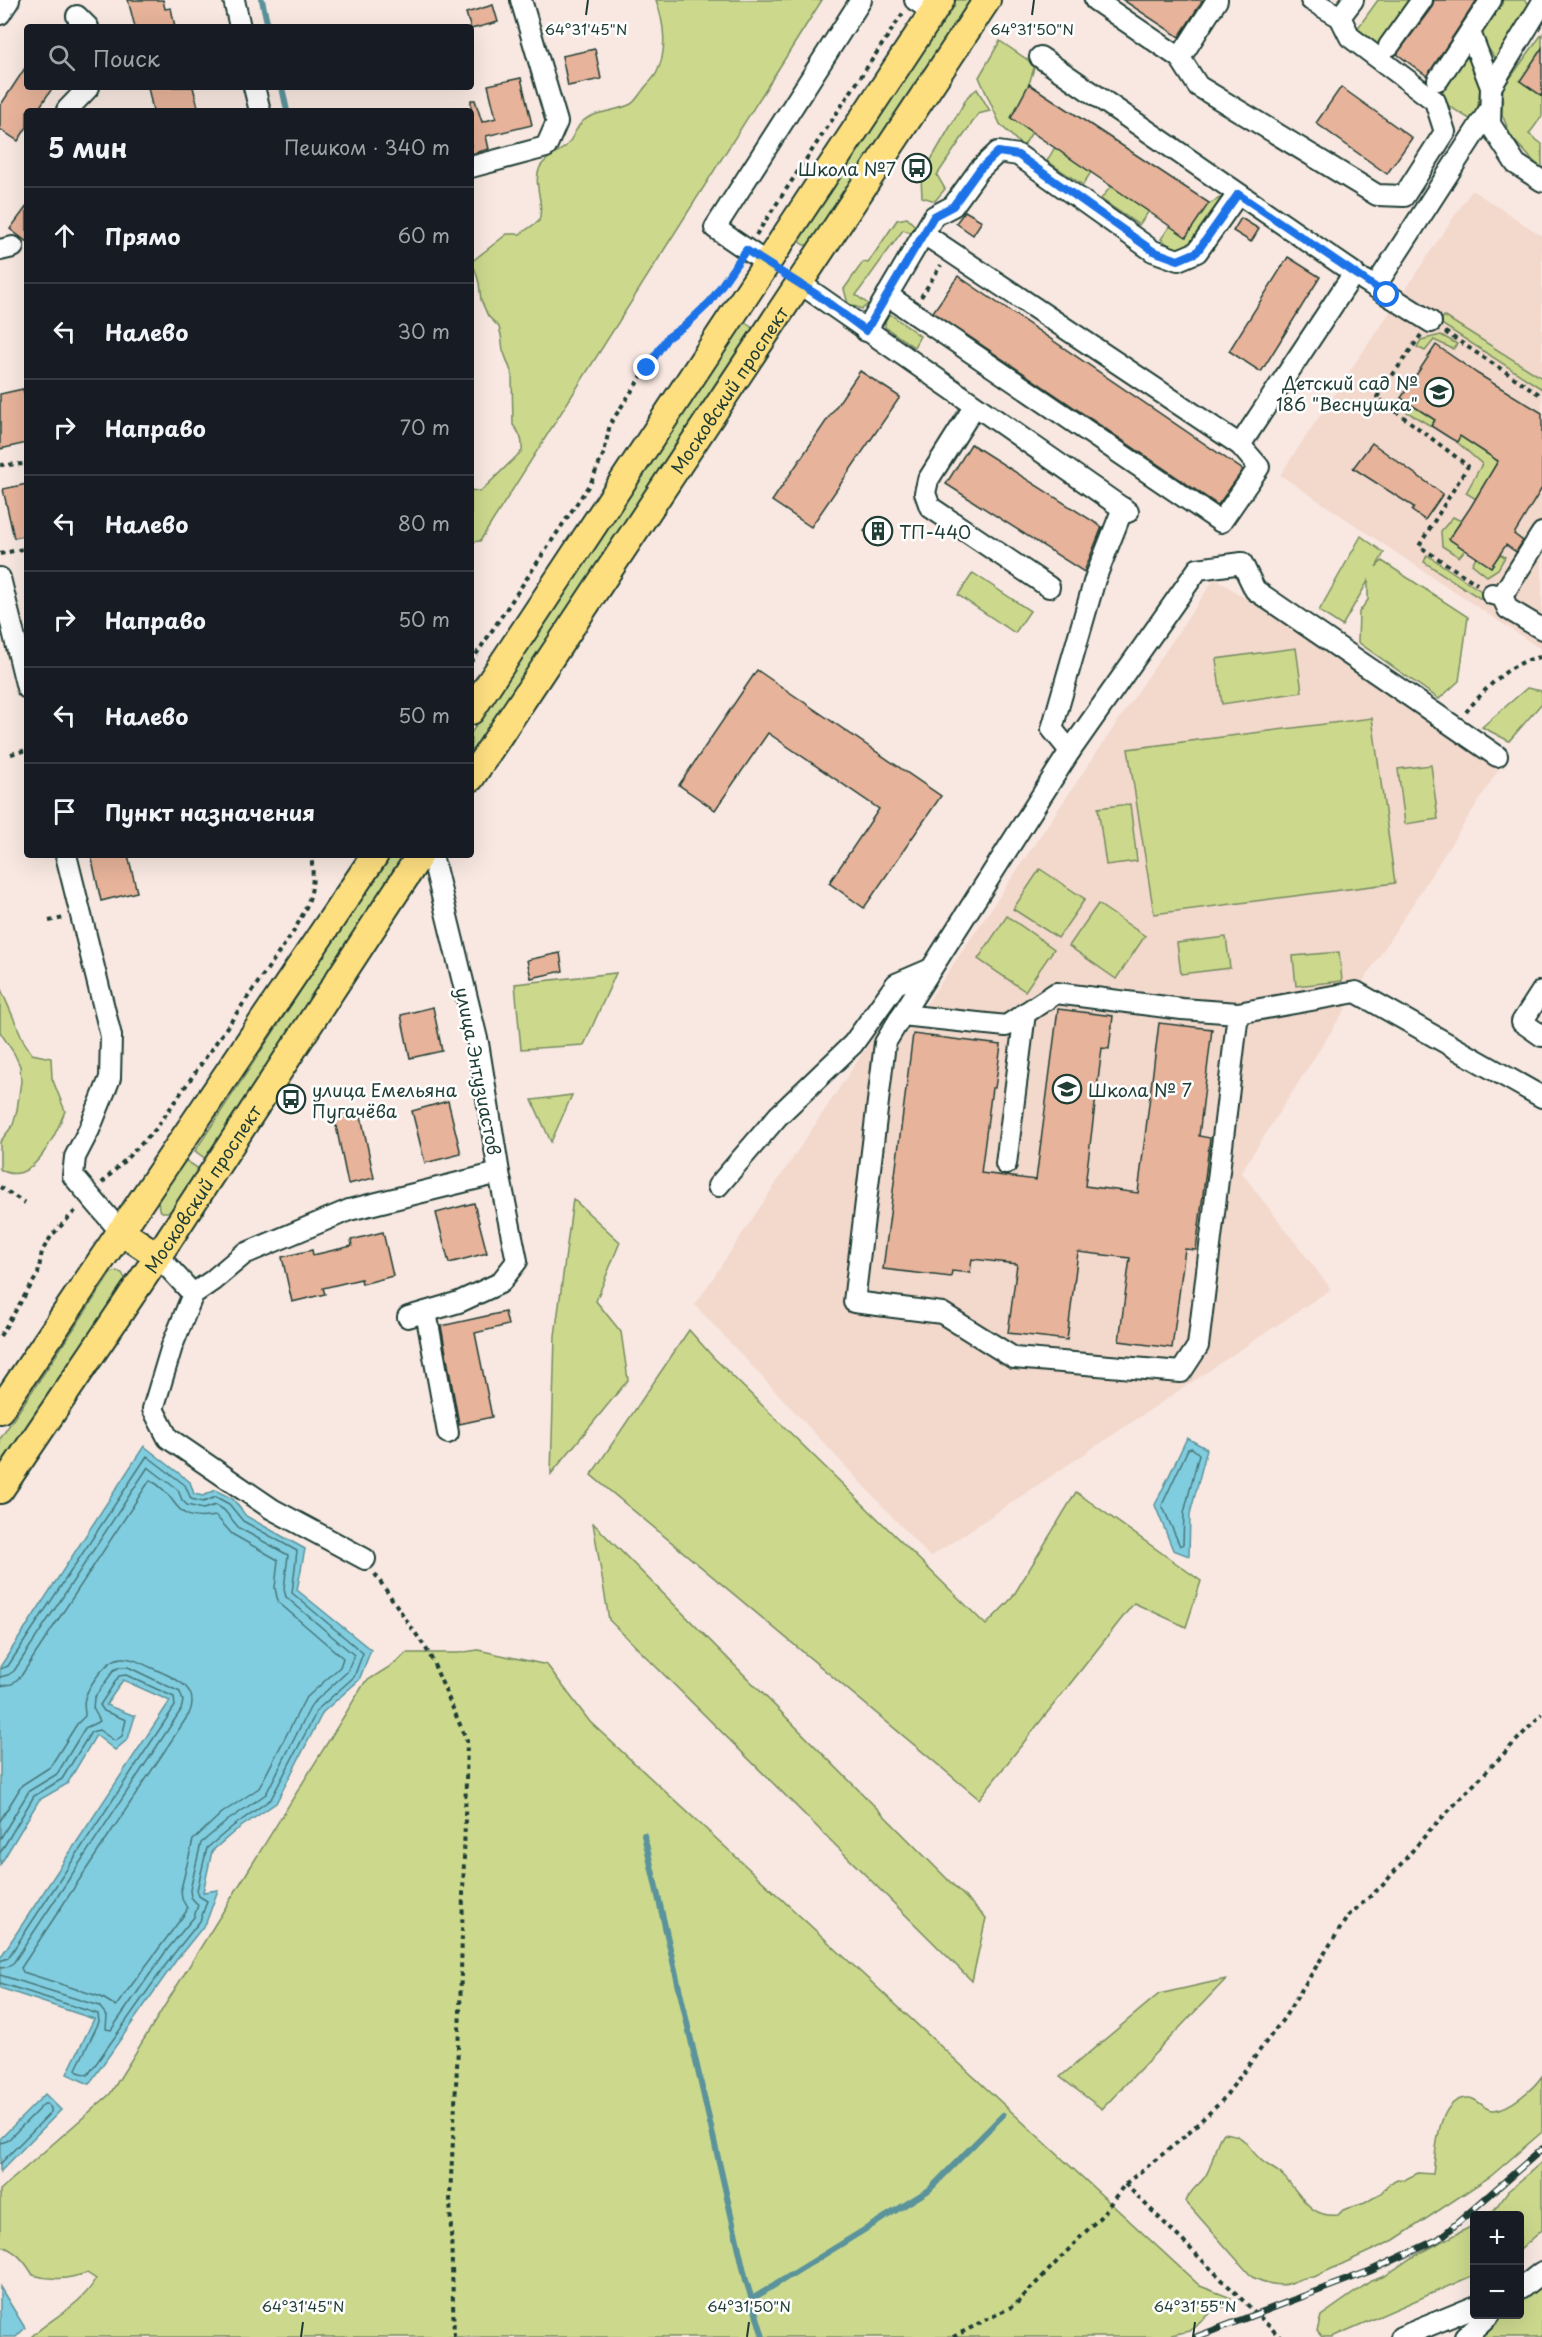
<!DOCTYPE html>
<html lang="ru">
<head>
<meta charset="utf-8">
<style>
	body { margin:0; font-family:"Playpen Sans",sans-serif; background:#242831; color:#f1f3f6 }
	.controls { position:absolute; right:18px; bottom:18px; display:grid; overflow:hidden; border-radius:6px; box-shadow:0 6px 24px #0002 }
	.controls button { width:54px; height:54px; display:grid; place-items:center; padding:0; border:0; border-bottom:2px solid #363941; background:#171b24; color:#f1f3f6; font:30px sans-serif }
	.stop { position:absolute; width:18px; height:18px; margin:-14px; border:4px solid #1a73e8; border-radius:50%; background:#fff }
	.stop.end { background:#1a73e8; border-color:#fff; box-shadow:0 2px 6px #0008 }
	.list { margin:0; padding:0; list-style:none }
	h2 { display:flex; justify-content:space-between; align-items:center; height:78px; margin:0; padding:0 24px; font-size:26px }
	h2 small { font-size:20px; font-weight:400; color:#9ea1a6 }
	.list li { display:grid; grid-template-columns:39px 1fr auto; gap:18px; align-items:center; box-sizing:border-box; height:96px; padding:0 24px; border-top:2px solid #363941 }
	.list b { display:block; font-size:22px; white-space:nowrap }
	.list em { font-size:20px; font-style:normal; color:#9ea1a6 }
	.icon { flex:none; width:33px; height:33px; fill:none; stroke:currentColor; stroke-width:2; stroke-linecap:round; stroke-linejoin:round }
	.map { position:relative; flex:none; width:1542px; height:2337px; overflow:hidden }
	.search { position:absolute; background:#171b24; box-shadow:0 6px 24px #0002; left:24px; top:24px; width:450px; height:66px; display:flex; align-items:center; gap:15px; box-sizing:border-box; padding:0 21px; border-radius:6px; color:#9ea1a6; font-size:22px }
	.panel { position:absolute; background:#171b24; box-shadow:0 6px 24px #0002; left:24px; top:108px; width:450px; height:750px; border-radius:6px }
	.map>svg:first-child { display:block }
</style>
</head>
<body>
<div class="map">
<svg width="1542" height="2337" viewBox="0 0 1542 2337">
	<rect width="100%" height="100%" fill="#f8e8e1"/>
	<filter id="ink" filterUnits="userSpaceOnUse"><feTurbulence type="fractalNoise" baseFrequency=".0167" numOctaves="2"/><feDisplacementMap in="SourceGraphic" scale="12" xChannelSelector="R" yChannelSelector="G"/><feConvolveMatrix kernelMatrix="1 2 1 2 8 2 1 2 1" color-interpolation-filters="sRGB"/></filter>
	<g filter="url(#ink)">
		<g fill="#f3d8cc">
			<path d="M1472,190L1542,236V650L1280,475Z"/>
			<path d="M1215,578L1499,769L1241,1172L1331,1289L930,1557L695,1305L904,991L925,1006Z"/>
		</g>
		<g fill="#ccd98d" stroke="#768b60" stroke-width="1.5">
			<path d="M656,0H822L480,541L471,542V490L480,492L522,451C523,440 520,433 513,425L512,374L503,350L501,335L499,327L488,316L481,300L479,283L475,269L471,267V262L507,234H520L539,221C545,202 532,183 540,167C547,156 556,154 565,147C573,140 575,128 583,121C597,110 616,112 631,104C636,101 639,95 643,90C647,84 654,79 657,72C668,50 664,22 656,0Z"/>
			<path d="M956,0H973L812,245H804L801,243V235Z"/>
			<path d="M1378,0H1411L1379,45L1357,29Z"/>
			<path d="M1501,0H1524L1532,5L1498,63L1480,36Z"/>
			<path d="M1542,34V48L1520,81L1542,96V116L1529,134L1542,144V170L1511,137L1502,114L1503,88Z"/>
			<path d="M1000,41L1035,65L1029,84L1011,118L1032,132L1023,147L1000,124L979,77Z"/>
			<path d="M1466,47L1469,48L1480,88L1476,123L1436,98Z"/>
			<path d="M977,89L990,111L978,114L937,175L945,189L935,201L922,197L921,177L968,96Z"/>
			<path d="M1055,147L1091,172L1083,185L1047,161Z"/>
			<path d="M1111,186L1149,211L1139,225L1101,199Z"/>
			<path d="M1227,194L1194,244L1177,251L1161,239L1170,226Z"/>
			<path d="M907,218L915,226L912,233L903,230L856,295L868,304L862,309L848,304L844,289L863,262L868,263L897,220Z"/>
			<path d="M886,311L920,336L914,347L885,327Z"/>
			<path d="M1444,316L1542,378V389L1440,323Z"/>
			<path d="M743,321L755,330L471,759V733Z"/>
			<path d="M1441,335L1457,344L1453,349L1434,340L1425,351L1417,347L1421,340Z"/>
			<path d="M1401,398L1435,420L1431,426L1402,409Z"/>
			<path d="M1460,436L1498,461L1476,499L1466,493L1482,464L1457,442Z"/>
			<path d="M1453,517L1461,521L1449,539L1465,550L1459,557L1442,546L1441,531Z"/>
			<path d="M1361,536L1384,553L1376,567L1382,561L1468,617L1459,681L1439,699L1358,642L1359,612L1368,600V581L1342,626L1319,611Z"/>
			<path d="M1500,554L1505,557L1498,569L1487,576L1472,564L1476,557L1491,567Z"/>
			<path d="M1427,555L1490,597L1487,603L1424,562Z"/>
			<path d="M973,573L1030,611L1015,633L958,595Z"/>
			<path d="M1296,648L1302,692L1222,704L1216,659Z"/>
			<path d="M1527,688L1542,691V703L1509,741L1482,727Z"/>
			<path d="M1372,718L1395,883L1154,914L1128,749Z"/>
			<path d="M1431,765L1438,819L1405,824L1398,769Z"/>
			<path d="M1130,804L1137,861L1106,865L1098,808Z"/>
			<path d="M390,855H407L206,1159L195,1151Z"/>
			<path d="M1040,869L1085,899L1058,938L1013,909Z"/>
			<path d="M1098,904L1145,936L1116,979L1069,946Z"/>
			<path d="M1007,916L1054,949L1025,991L978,959Z"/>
			<path d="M1226,937L1230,968L1181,974L1177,943Z"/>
			<path d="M1339,952L1342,981L1296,986L1293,956Z"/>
			<path d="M616,973L584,1045L521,1049L515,984Z"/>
			<path d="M0,987L24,1042L32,1054L51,1058L52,1078L65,1111C57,1132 32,1190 0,1169V1142L13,1125L17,1110L21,1081L20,1066L14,1053L0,1032Z"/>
			<path d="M572,1095L551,1142L532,1100Z"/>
			<path d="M185,1160L199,1169L171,1212H162L159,1209L158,1201Z"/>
			<path d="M573,1199L620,1242L596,1301L621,1332L628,1380L551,1474L555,1336Z"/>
			<path d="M116,1271L122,1273L127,1282L0,1474V1439L111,1273Z"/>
			<path d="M689,1330L713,1357L986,1625L1012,1598L1076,1492L1201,1581L1186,1627L1134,1603L979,1799L591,1475Z"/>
			<path d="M593,1523L986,1918L972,1981L609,1620Z"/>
			<path d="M478,1650L547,1665L590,1722L1200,2286L1231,2298L1229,2305L1211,2312L1189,2331L1163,2337H31C52,2317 81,2306 96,2279L87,2273C68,2279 52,2281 33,2275C24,2260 16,2251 0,2245V2190L110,2094L365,1682L397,1662L406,1653H458Z"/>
			<path d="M1226,1979L1102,2109L1060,2077L1159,1994Z"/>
			<path d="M1542,2076V2132L1491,2176L1394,2240L1314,2277C1304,2277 1300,2279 1291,2283C1280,2288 1262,2282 1252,2277L1186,2202C1189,2191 1197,2187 1204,2178C1214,2166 1213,2145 1223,2133C1247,2135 1244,2144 1259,2158C1265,2165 1274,2168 1281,2174C1300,2191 1308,2219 1338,2215L1343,2210L1365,2203L1380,2194L1390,2183L1397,2179L1404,2180L1418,2173L1433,2174C1436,2151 1437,2096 1469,2098C1479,2099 1484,2110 1494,2110C1510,2109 1534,2088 1542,2076Z"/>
			<path d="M1542,2162V2230L1520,2250V2216L1487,2215L1494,2210L1508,2191Z"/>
			<path d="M1474,2225V2275L1332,2337H1322L1317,2331L1321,2316L1371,2281L1385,2276L1411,2258Z"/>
			<path d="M1542,2285V2337H1468L1496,2315L1520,2314V2301Z"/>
		</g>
		<g fill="#81cde0" stroke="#5a939b" stroke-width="1.5">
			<path d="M1187,1438L1207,1449L1190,1514L1189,1556L1173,1550L1155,1505Z"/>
			<path d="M144,1446L190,1482L194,1494L203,1496L215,1490L233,1499L246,1516L305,1549L297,1590L371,1650L359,1680L323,1712L276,1803L235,1831L212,1851L203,1892L218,1890L206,1923L177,1959L89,2084L67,2074L94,2019L0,1988V1958L170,1701L123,1680L106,1705L135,1716L128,1739L115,1750L96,1735L67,1784L39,1800L0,1865V1667Z"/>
			<path d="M45,2094L61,2110L0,2172V2139Z"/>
			<path d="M0,2287L25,2328L16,2337H0Z"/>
		</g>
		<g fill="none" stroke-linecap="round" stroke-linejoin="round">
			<g stroke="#467779" stroke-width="1.5">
				<path d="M1192,1448L1199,1454L1184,1513L1183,1544L1180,1546L1162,1505L1188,1449Z"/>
				<path d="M0,1669L8,1666L147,1456L185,1485L191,1499L203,1502L216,1497L229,1504L243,1521L297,1551L292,1593L363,1653L354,1677L318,1709L271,1799L232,1827L207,1848L197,1890L199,1896L207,1901L200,1921L172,1956L88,2075L78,2072L76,2069L99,2022L98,2014L0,1983"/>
				<path d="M0,1677L8,1675L14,1671L148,1467L178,1490L182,1500L187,1505L203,1509L216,1505L224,1510L239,1528L288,1555L284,1589L286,1597L354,1655L347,1672L312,1704L266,1794L227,1821L201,1843L190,1890L191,1897L198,1905L194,1917L166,1951L111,2030L106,2029L107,2016L99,2006L0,1975"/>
				<path d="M0,1686L12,1684L21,1676L150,1480C182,1497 170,1524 216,1516L232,1534L278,1560L275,1588L278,1602L343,1658L340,1667L305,1699L259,1788L222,1813L193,1840L181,1889L182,1899L187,1908L186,1912L116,2006L101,1997L23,1972L21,1968L189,1714C202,1686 171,1677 152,1668C142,1664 132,1657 121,1658C107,1659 89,1685 85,1698C83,1704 85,1710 85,1716L77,1724L50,1767L22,1785L0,1821"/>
				<path d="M0,1839L29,1791L57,1774L85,1728L100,1721L93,1708L94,1698L114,1670L120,1667H128L180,1692L183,1701L181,1710L14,1962L8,1967L0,1968"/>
				<path d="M0,1853L34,1796L62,1779L91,1732L99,1730L115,1741L122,1736L126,1720L104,1711L100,1705L119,1676L126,1675L174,1697L175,1706L8,1958L0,1961"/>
				<path d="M0,2143L7,2141L44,2104H47L51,2108V2112L0,2164"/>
			</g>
			<g stroke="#5a939b" stroke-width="6">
				<path d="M262,0L268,27"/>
				<path d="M282,87L287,111"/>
				<path d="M644,1835L746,2280L763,2337"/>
				<path d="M752,2299L929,2190L1003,2115"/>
			</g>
		</g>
		<g fill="#e7b39a" stroke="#1f3d34" stroke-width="1.5">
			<path d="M128,0H163L165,9L171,8L175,27H135Z"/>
			<path d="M1123,0H1203L1179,37Z"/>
			<path d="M1434,0H1477L1427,76L1397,54L1432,7Z"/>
			<path d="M493,5L498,22L471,29L466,13Z"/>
			<path d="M1542,48V96L1520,81Z"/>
			<path d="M595,49L601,79L568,86L562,56Z"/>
			<path d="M27,65V87H53L37,111H27V127L18,141L0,129V106Z"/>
			<path d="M521,78L532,125L486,136L489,149L471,154V100H475L482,122L496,118L488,85Z"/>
			<path d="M1029,84L1209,203L1186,237L1011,118Z"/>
			<path d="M148,87H193L199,111H153Z"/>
			<path d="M1341,87L1412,138L1387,174L1316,123Z"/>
			<path d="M27,206V242L10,229Z"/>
			<path d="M965,211L982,221L973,235L956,223Z"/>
			<path d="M1241,218L1259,229L1251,242L1233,231Z"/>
			<path d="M1288,257L1320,277L1261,372L1229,351Z"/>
			<path d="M958,276L1243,470L1218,505L933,312Z"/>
			<path d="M1436,345L1478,374L1542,413V488L1514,534L1523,541L1516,552L1506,545L1491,567L1449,539L1470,508L1498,461L1460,436L1457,442L1450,438L1431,426L1435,420L1401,398Z"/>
			<path d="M860,371L900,397L811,527L772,501Z"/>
			<path d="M23,389L27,404V443L0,449V394Z"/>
			<path d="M1372,443L1443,494L1425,520L1412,511L1414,507L1353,468Z"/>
			<path d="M971,444L1102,527L1084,572L946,484Z"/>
			<path d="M27,484V535L14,538L3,489Z"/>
			<path d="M874,518L891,530L881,544L864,531Z"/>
			<path d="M757,670L941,796L864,908L829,883L879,809L768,733L715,810L679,785Z"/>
			<path d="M91,855H128L137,892L101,901Z"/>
			<path d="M560,953L563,971L531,978L527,960Z"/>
			<path d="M433,1007L442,1051L410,1058L401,1015Z"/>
			<path d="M1058,1009L1113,1016L1109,1049L1102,1048L1085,1186L1138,1193L1159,1023L1212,1029L1199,1136L1210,1138L1196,1250L1185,1249L1172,1348L1119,1341L1130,1258L1078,1252L1067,1340L1008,1333L1017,1264L972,1259L970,1273L952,1271L951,1277L883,1269L913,1034L1001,1045L995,1088H992L981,1173L1036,1180Z"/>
			<path d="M448,1101L461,1154L425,1163L412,1111Z"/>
			<path d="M360,1111L374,1178L348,1184L334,1116Z"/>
			<path d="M474,1203L487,1253L449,1263L436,1213Z"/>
			<path d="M383,1232L393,1276L362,1284L361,1279L323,1288L325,1294L292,1302L282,1257L312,1250L313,1255L352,1246L351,1240Z"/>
			<path d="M505,1312L508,1325L475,1333L492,1417L459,1424L441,1326Z"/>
		</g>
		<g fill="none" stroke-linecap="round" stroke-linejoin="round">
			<g stroke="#1f3d34" stroke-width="24">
				<g id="minor">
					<path d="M234,0L240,27"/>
					<path d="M915,0L933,12"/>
					<path d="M1095,0L1180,58L1217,0"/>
					<path d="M0,14L9,0"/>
					<path d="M77,16L88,27"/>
					<path d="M1340,17L1353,0"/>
					<path d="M1470,32L1491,87L1490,124L1516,164L1542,181"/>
					<path d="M1389,46L1422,0"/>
					<path d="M1040,57L1354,273L1240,445"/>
					<path d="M1180,58L1198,86L1377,195L1404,196L1445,132L1435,101L1350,37L1340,17L1311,0"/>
					<path d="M1438,80L1491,0"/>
					<path d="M254,87L260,111"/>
					<path d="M1491,87L1542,3"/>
					<path d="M67,110L89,87"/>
					<path d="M471,167L546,147L557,122L521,0"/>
					<path d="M0,250L13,247"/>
					<path d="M768,264L715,228L861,0"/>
					<path d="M1364,280L1431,322"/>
					<path d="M801,284L1128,512"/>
					<path d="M1375,287L1490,109"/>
					<path d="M887,295L1221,522L1259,467L1240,445L924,234"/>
					<path d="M866,331L934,216L953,206L979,170L998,152L1018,155L1153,251L1178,260L1197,252L1238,194"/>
					<path d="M974,407L928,480L925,493L930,507L1049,587"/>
					<path d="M0,578L27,688"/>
					<path d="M1492,594L1502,596L1508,609L1542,629"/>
					<path d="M1502,596L1542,533"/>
					<path d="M1070,751L1052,729L1095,579L1123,508"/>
					<path d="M66,855L111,1036L110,1078L89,1130L75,1157L73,1176L120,1231"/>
					<path d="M1542,991L1522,1022L1542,1036"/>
					<path d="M1238,1013L1182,1009L1056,993L1006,1026L902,1015L885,1043L854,1302L942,1313L1014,1358L1181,1372L1198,1346L1238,1013L1356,992L1542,1097"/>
					<path d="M902,1015L1070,751L1198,569L1242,563L1255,590L1497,756"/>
					<path d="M1006,1164L1025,1013"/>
					<path d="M718,1186L778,1116L853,1044L896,984L931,969"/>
					<path d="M158,1256L193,1294"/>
					<path d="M426,1312L448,1433"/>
					<path d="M408,1317L459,1302L500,1283L517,1261L499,1173L478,1043L432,855"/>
					<path d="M365,1559L272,1509L168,1438L153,1409L172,1346L193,1294L212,1281L244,1254L349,1210L499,1173"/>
					<path d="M1520,2289L1542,2272"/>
					<path d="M1401,2337L1474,2307"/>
					<path d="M1465,2337L1490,2314"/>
				</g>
			</g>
			<g stroke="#1f3d34" stroke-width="30">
				<g id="major">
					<path d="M471,711L941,0"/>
					<path id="s1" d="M471,778L987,0"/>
					<path d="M120,1231L158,1256"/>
					<path d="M0,1410L375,855"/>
					<path id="s2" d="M0,1490L158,1256L420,855"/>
				</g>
			</g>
			<g stroke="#1f3d34" stroke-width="4" stroke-dasharray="4.5 4.5" stroke-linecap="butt">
				<path d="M756,235L903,13"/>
				<path d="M921,297L941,265"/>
				<path d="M1445,332L1542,396"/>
				<path d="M1421,335L1377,397L1468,466L1419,546L1477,584"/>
				<path d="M0,465L27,464"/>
				<path d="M0,554L27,548"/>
				<path d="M471,662L591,482L604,453L610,424L647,368L667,338L687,324L710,302L737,263"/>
				<path d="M1466,712C1485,689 1511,660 1542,657"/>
				<path d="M11,754L27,750"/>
				<path d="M49,921L64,918"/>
				<path d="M102,1183L155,1130L294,931C310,901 316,890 311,855"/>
				<path d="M0,1187L25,1203"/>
				<path d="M0,1336L38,1274L42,1251L52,1235L78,1208"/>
				<path d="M375,1574L429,1653L467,1741L460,2011L450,2196L454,2337"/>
				<path d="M1125,2184L1280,2337"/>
				<path d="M953,2337L1015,2305L1101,2216L1125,2184L1178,2142L1221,2102L1284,2018L1348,1916L1383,1885L1430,1830L1542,1714"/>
			</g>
			<use href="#minor" stroke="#fff" stroke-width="20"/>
			<use href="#major" stroke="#fedf80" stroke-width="26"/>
			<g stroke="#1f3d34" stroke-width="7">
				<path id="rail" d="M1196,2337L1370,2271L1439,2239L1542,2149"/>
			</g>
			<use href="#rail" stroke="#fff" stroke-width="4.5" stroke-dasharray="14" stroke-linecap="butt"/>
		</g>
	</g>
	<g fill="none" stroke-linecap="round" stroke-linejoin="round" filter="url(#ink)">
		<path stroke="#1a73e8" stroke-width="8" d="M647,368L667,338L687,324L710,302L746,250L819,296L866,331L934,216L953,206L979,170L998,152L1018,155L1153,251L1178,260L1197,252L1238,194L1387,295"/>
	</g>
	<path fill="none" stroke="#1f3d34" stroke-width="2" d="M586,15L588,0M1032,15L1034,0M301,2337L303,2322M747,2337L749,2322M1193,2337L1195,2322"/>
	<defs>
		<g id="bus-ring" transform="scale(1.5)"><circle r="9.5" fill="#fff" stroke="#1f3d34" stroke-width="1.5"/><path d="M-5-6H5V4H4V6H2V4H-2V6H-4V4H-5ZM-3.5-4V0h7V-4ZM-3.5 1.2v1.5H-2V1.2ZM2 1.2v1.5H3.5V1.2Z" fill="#1f3d34"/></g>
		<g id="school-ring" transform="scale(1.5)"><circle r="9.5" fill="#fff" stroke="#1f3d34" stroke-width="1.5"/><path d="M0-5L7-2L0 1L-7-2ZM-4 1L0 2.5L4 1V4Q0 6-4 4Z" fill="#1f3d34"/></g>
		<g id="building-ring" transform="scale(1.5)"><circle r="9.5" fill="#fff" stroke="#1f3d34" stroke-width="1.5"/><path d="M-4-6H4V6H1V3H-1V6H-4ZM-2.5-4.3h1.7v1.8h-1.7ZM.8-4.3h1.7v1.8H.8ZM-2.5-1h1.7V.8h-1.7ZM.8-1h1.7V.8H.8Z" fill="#1f3d34"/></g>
	</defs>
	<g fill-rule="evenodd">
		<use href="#bus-ring" x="917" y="168"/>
		<use href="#school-ring" x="1439" y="392"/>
		<use href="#building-ring" x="878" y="531"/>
		<use href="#school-ring" x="1067" y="1089"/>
		<use href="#bus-ring" x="291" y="1099"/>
	</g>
	<g text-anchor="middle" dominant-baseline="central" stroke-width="5" stroke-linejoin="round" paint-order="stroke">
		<g font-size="18" fill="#1f3d34" stroke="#fff" text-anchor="start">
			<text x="896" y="168" text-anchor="end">Школа №7</text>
			<text x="1418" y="382" text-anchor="end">Детский сад №<tspan x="1418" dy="21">186 "Веснушка"</tspan></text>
			<text x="899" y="531">ТП-440</text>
			<text x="312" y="1089">улица Емельяна<tspan x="312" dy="21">Пугачёва</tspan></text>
			<text x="1088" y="1089">Школа № 7</text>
		</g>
		<g font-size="18" fill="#1f3d34" stroke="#fff">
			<text stroke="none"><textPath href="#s1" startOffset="466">Московский проспект</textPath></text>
			<text transform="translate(479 1071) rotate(79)">улица Энтузиастов</text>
			<text stroke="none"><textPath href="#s2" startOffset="363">Московский проспект</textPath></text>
		</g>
	</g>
	<g font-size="15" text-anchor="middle" fill="#1f3d34" stroke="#fff" stroke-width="5" stroke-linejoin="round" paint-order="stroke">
		<text x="586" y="35">64°31'45"N</text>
		<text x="1032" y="35">64°31'50"N</text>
		<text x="303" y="2312">64°31'45"N</text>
		<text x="749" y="2312">64°31'50"N</text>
		<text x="1195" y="2312">64°31'55"N</text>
	</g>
</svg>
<div class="controls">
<button>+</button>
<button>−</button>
</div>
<div class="stop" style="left:1387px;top:295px"></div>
<div class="stop end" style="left:647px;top:368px"></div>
<div class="search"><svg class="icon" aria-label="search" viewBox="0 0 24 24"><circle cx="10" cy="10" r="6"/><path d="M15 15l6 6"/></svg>Поиск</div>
<section class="panel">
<h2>5 мин<small>Пешком · 340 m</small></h2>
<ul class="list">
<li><svg class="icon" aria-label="ahead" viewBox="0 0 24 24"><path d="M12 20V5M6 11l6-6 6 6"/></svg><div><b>Прямо</b></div><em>60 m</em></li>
<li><svg class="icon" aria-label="left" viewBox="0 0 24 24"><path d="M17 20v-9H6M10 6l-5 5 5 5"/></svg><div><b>Налево</b></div><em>30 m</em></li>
<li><svg class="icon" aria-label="right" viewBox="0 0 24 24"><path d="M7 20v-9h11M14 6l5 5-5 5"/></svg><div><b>Направо</b></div><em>70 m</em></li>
<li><svg class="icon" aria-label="left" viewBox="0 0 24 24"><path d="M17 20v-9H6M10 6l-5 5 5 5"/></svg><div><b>Налево</b></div><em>80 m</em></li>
<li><svg class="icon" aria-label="right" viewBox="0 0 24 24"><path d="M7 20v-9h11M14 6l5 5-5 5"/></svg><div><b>Направо</b></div><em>50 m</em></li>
<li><svg class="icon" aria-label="left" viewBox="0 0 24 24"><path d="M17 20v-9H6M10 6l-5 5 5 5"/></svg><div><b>Налево</b></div><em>50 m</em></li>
<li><svg class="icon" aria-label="arrive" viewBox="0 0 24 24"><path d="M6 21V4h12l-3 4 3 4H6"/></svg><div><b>Пункт назначения</b></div></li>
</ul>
</section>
</div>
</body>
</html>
